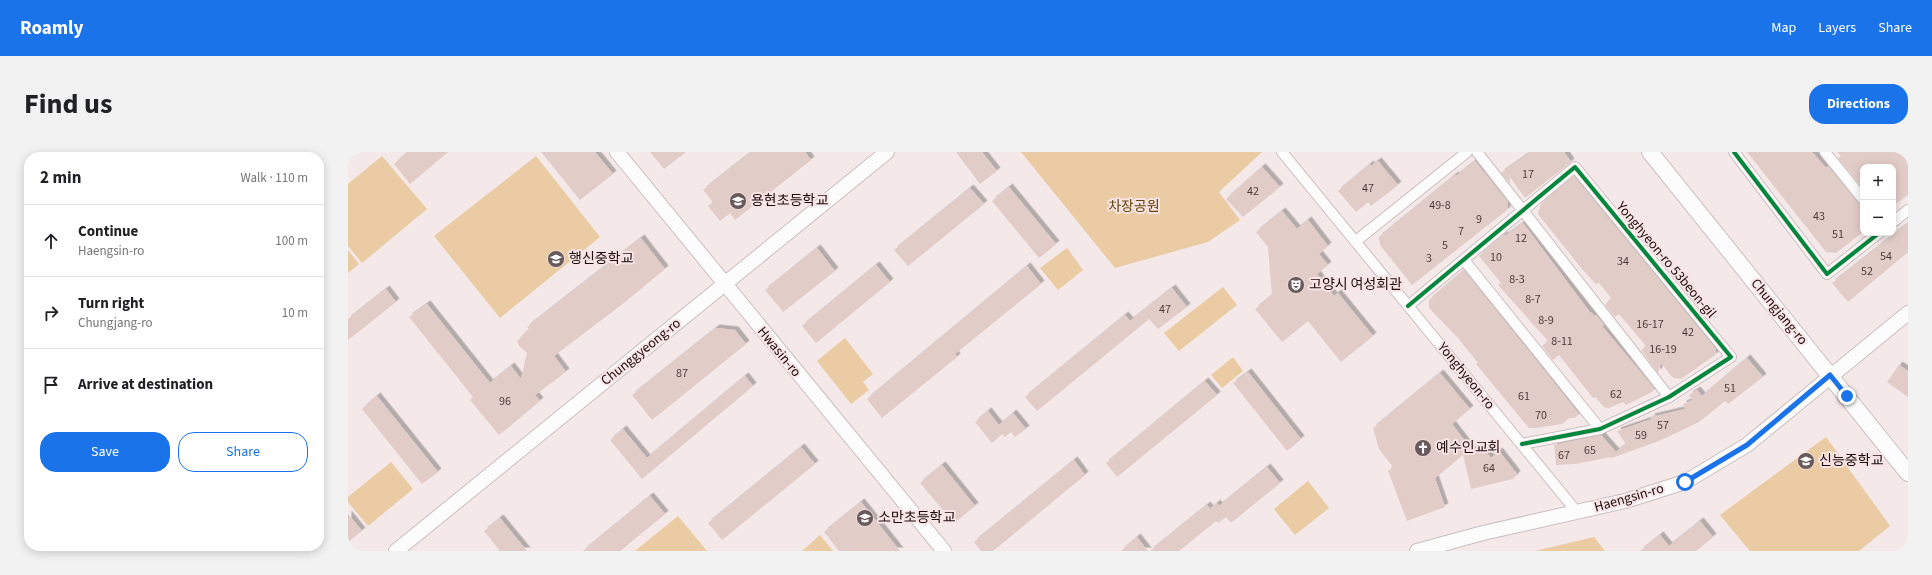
<!DOCTYPE html>
<html lang="en">
<head>
<meta charset="utf-8">
<style>
	body { margin:0; font-family:"Source Sans 3","Noto Sans KR",sans-serif; background:#f2f2f2; color:#202124 }
	.controls { position:absolute; right:12px; top:12px; display:grid; overflow:hidden; border-radius:8px; box-shadow:0 2px 10px #0003 }
	.controls button { width:36px; height:36px; display:grid; place-items:center; padding:0; border:0; border-bottom:1px solid #e0e0e0; background:#fff; color:#202124; font:20px sans-serif }
	.stop { position:absolute; width:12px; height:12px; margin:-9px; border:3px solid #1a73e8; border-radius:50%; background:#fff }
	.stop.end { background:#1a73e8; border-color:#fff; box-shadow:0 1px 4px #0008 }
	.list { margin:0; padding:0; list-style:none }
	h2 { display:flex; justify-content:space-between; align-items:center; height:52px; margin:0; padding:0 16px; font-size:17px }
	h2 small { font-size:13px; font-weight:400; color:#757577 }
	.list li { display:grid; grid-template-columns:26px 1fr auto; gap:12px; align-items:center; box-sizing:border-box; height:72px; padding:0 16px; border-top:1px solid #e0e0e0 }
	.list b { display:block; font-size:15px; white-space:nowrap }
	.list p { margin:0; font-size:13px; white-space:nowrap; color:#757577 }
	.list em { font-size:13px; font-style:normal; color:#757577 }
	.actions { display:flex; gap:8px; padding:12px 16px }
	.actions a { flex:1; padding:9px 0; border:1px solid #1a73e8; border-radius:16px; text-align:center; font-size:14px; color:#1a73e8 }
	.actions .main { background:#1a73e8; color:#fff }
	.icon { flex:none; width:22px; height:22px; fill:none; stroke:currentColor; stroke-width:2; stroke-linecap:round; stroke-linejoin:round }
	.map { position:relative; flex:none; width:1560px; height:399px; overflow:hidden; border-radius:16px }
	header { display:flex; align-items:center; gap:24px; box-sizing:border-box; height:56px; padding:0 20px; background:#1a73e8; color:#fff }
	header strong { font-size:19px }
	nav { display:flex; gap:22px; margin-inline-start:auto; font-size:14px }
	.intro { display:flex; align-items:center; justify-content:space-between; box-sizing:border-box; height:96px; padding:0 24px }
	h1 { margin:0; font-size:28px }
	.button { padding:10px 18px; border-radius:16px; background:#1a73e8; color:#fff; font-size:14px; font-weight:700 }
	main { display:flex; gap:24px; padding:0 24px }
	aside { flex:1; background:#fff; border-radius:16px; box-shadow:0 2px 10px #0003 }
	.map>svg:first-child { display:block }
</style>
</head>
<body>
<header>
<strong>Roamly</strong>
<nav><a>Map</a><a>Layers</a><a>Share</a></nav>
</header>
<div class="intro"><h1>Find us</h1><a class="button">Directions</a></div>
<main>
<aside>
<h2>2 min<small>Walk · 110 m</small></h2>
<ul class="list">
<li><svg class="icon" aria-label="ahead" viewBox="0 0 24 24"><path d="M12 20V5M6 11l6-6 6 6"/></svg><div><b>Continue</b><p>Haengsin-ro</p></div><em>100 m</em></li>
<li><svg class="icon" aria-label="right" viewBox="0 0 24 24"><path d="M7 20v-9h11M14 6l5 5-5 5"/></svg><div><b>Turn right</b><p>Chungjang-ro</p></div><em>10 m</em></li>
<li><svg class="icon" aria-label="arrive" viewBox="0 0 24 24"><path d="M6 21V4h12l-3 4 3 4H6"/></svg><div><b>Arrive at destination</b></div></li>
</ul>
<div class="actions"><a class="main">Save</a><a>Share</a></div>
</aside>
<div class="map">
<svg width="1560" height="399" viewBox="0 0 1560 399">
	<defs>
		<filter id="shadow"><feDropShadow dx="3.5" dy="-3.5" stdDeviation="0" flood-color="#0004"/></filter>
	</defs>
	<rect width="100%" height="100%" fill="#f4e8e8"/>
	<g fill="#eacba3">
		<path d="M673,0H914L871,40L892,68L860,90L767,116Z"/>
		<path d="M34,4L79,57L14,111L0,94V32Z"/>
		<path d="M188,4L252,85L152,166L86,84Z"/>
		<path d="M719,96L735,118L710,138L692,116Z"/>
		<path d="M0,98L11,112L0,121Z"/>
		<path d="M875,135L889,153L831,199L816,181Z"/>
		<path d="M497,186L525,222L515,230L521,238L503,252L469,209Z"/>
		<path d="M885,205L895,219L874,236L863,223Z"/>
		<path d="M1478,285L1542,374L1511,399H1402L1372,363Z"/>
		<path d="M43,310L65,337L20,374L0,350V345Z"/>
		<path d="M960,329L981,356L947,383L926,357Z"/>
		<path d="M330,364L359,399H287Z"/>
		<path d="M472,383L485,399H454Z"/>
		<path d="M1246,385L1257,399H1187Z"/>
	</g>
	<g fill="#e2ccc7" filter="url(#shadow)">
		<path d="M60,0H100L62,32L46,12Z"/>
		<path d="M193,0H247L265,22L232,48Z"/>
		<path d="M302,0H338L316,17Z"/>
		<path d="M403,0H457L463,8L387,68L382,61L372,69L360,54L365,50L355,38Z"/>
		<path d="M608,0H634L649,19L632,32Z"/>
		<path d="M1183,0H1216L1223,10L1177,46L1162,25V31L1153,21Z"/>
		<path d="M1399,0H1464L1478,16L1480,14L1510,51L1515,53V80L1488,101L1478,100Z"/>
		<path d="M1489,0H1560V43L1545,54V15H1515V37L1490,6L1493,4Z"/>
		<path d="M1030,9L1050,33L1023,54L1020,50L1008,60L990,39L1022,12L1023,14Z"/>
		<path d="M1127,9L1160,50L1159,58L1064,133L1032,93L1031,85L1107,23L1108,24Z"/>
		<path d="M914,15L932,35L895,65L878,47Z"/>
		<path d="M1226,24L1368,197L1367,203L1333,227L1325,226L1313,211L1310,221L1293,198L1298,194L1271,162L1267,165L1257,153L1263,146L1251,131L1248,132L1234,117L1190,62L1193,52Z"/>
		<path d="M661,35L708,92L691,106L644,49Z"/>
		<path d="M622,36L636,52L560,114L546,98Z"/>
		<path d="M934,59L949,77L960,68L980,94L971,102L980,113L969,122L986,144L990,141L1025,184L993,210L960,169L934,190L907,157L924,143L920,95L908,80Z"/>
		<path d="M1175,71L1241,159L1247,164L1248,163L1256,173L1254,174L1306,236L1304,240L1278,253L1275,250L1261,256L1256,255L1247,245L1245,246L1211,203L1205,208L1194,194L1200,189L1150,133L1153,131L1131,104L1156,83L1157,84Z"/>
		<path d="M1560,71V100L1500,150L1484,131Z"/>
		<path d="M293,86L317,117L272,154L206,204L218,220L187,243L192,249L151,283L122,248L125,245L61,165L79,152L142,231L163,214L173,227L179,201L171,194L169,189L181,177L179,175Z"/>
		<path d="M469,96L487,119L435,160L417,138Z"/>
		<path d="M528,113L542,130L468,191L454,174Z"/>
		<path d="M679,114L693,132L607,202L609,205L534,266L519,247Z"/>
		<path d="M1116,118L1231,262L1227,266H1221L1214,272L1188,276H1181L1128,212L1130,211L1109,185L1081,156V148Z"/>
		<path d="M824,136L839,155L810,177L801,167L689,259L677,245L777,163L782,169Z"/>
		<path d="M38,137L48,150L0,188V167Z"/>
		<path d="M368,176L387,178L398,192L304,268L284,243Z"/>
		<path d="M1399,206L1415,225L1380,252L1377,249L1351,270L1311,289L1264,306L1263,305L1227,312L1208,313L1206,293L1253,283L1268,300L1278,292L1269,279L1304,267L1303,265L1337,257L1335,252L1345,248L1341,243L1349,238L1354,244Z"/>
		<path d="M1551,213L1560,219V245L1539,230Z"/>
		<path d="M900,220L953,287L939,299L885,231Z"/>
		<path d="M1092,221L1122,257L1104,272L1127,302L1135,296L1143,306L1151,299L1169,322L1165,327L1123,337L1115,303L1087,326L1097,355L1059,369L1040,319L1045,315L1031,297L1025,276Z"/>
		<path d="M397,224L405,234L294,327L262,288L275,277L299,306Z"/>
		<path d="M857,229L869,243L769,325L758,311Z"/>
		<path d="M29,244L90,320L74,332L14,257Z"/>
		<path d="M640,259L651,273L665,261L678,277L667,285L663,280L657,285L654,282L644,291L627,270Z"/>
		<path d="M453,295L467,312L374,388L360,371Z"/>
		<path d="M726,308L737,323L645,399H633L626,390Z"/>
		<path d="M594,313L627,354L606,371L572,331Z"/>
		<path d="M919,315L932,331L883,371L878,365L870,371L868,369L831,399H802L859,353L862,357L869,351L871,354Z"/>
		<path d="M302,344L317,362L272,399H235Z"/>
		<path d="M513,350L552,399H491L476,380Z"/>
		<path d="M0,362L14,379L0,390Z"/>
		<path d="M152,366L179,399H152L136,379Z"/>
		<path d="M1352,369L1365,385L1348,399H1292L1312,383L1321,394Z"/>
		<path d="M789,385L800,399H773Z"/>
	</g>
	<g fill="none" stroke-linecap="round" stroke-linejoin="round">
		<g stroke="#cbbebe" stroke-width="12">
			<g id="street">
				<path d="M934,0L1229,360"/>
				<path d="M1129,0L1321,245"/>
				<path d="M1386,0L1479,122L1531,81"/>
				<path d="M1477,0L1515,47"/>
				<path d="M1545,70L1560,58"/>
				<path d="M1008,89L1119,0"/>
				<path d="M1116,108L1252,277"/>
				<path d="M1060,154L1227,15L1383,205L1321,245L1252,277L1174,292"/>
			</g>
		</g>
		<g stroke="#cbbebe" stroke-width="16">
			<g id="secondary">
				<path d="M269,0L596,399"/>
				<path d="M48,399L539,0"/>
				<path d="M1069,399L1135,381L1277,349L1337,330L1399,293L1560,161"/>
			</g>
		</g>
		<g stroke="#cbbebe" stroke-width="18">
			<path id="primary" d="M1302,0L1560,321"/>
		</g>
		<use href="#street" stroke="#fdfcfc" stroke-width="10"/>
		<use href="#secondary" stroke="#fdfcfc" stroke-width="14"/>
		<use href="#primary" stroke="#fdfcfc" stroke-width="16"/>
		<g stroke="#f8e4e4" stroke-width="6">
			<g id="cycleway">
				<path d="M1386,0L1479,122L1531,81"/>
				<path d="M1060,154L1227,15L1383,205L1321,245L1252,277L1174,292"/>
			</g>
		</g>
		<use href="#cycleway" stroke="#00873e" stroke-width="4"/>
	</g>
	<g fill="none" stroke-linecap="round" stroke-linejoin="round">
		<path stroke="#1a73e8" stroke-width="5" d="M1337,330L1399,293L1482,223L1499,244"/>
	</g>
	<defs>
		<g id="school-disc" transform="scale(0.9)"><circle r="9.5" fill="#68595a" stroke="#f8e4e4"/><path d="M0-5L7-2L0 1L-7-2ZM-4 1L0 2.5L4 1V4Q0 6-4 4Z" fill="#fff"/></g>
		<g id="theatre-disc" transform="scale(0.9)"><circle r="9.5" fill="#68595a" stroke="#f8e4e4"/><path d="M-5-5.5Q0-4 5-5.5V0Q5 5 0 6Q-5 5-5 0ZM-3.3-2.5H-1v1.5H-3.3ZM1-2.5H3.3v1.5H1ZM-2.8 1Q0 5.5 2.8 1Z" fill="#fff"/></g>
		<g id="church-disc" transform="scale(0.9)"><circle r="9.5" fill="#68595a" stroke="#f8e4e4"/><path d="M-1.2-6h2.4v3.5h3.3v2.4h-3.3V6h-2.4V-.1h-3.3v-2.4h3.3Z" fill="#fff"/></g>
	</defs>
	<g fill-rule="evenodd">
		<use href="#school-disc" x="390" y="49"/>
		<use href="#school-disc" x="208" y="107"/>
		<use href="#theatre-disc" x="948" y="133"/>
		<use href="#church-disc" x="1075" y="296"/>
		<use href="#school-disc" x="1458" y="309"/>
		<use href="#school-disc" x="517" y="366"/>
	</g>
	<g text-anchor="middle" dominant-baseline="central" stroke-width="4" stroke-linejoin="round" paint-order="stroke">
		<g font-size="12" fill="#4e3c3c">
			<text x="1180" y="22">17</text>
			<text x="1020" y="36">47</text>
			<text x="905" y="39">42</text>
			<text x="1092" y="53">49-8</text>
			<text x="1471" y="64">43</text>
			<text x="1131" y="67">9</text>
			<text x="1113" y="79">7</text>
			<text x="1490" y="82">51</text>
			<text x="1173" y="86">12</text>
			<text x="1097" y="93">5</text>
			<text x="1538" y="104">54</text>
			<text x="1148" y="105">10</text>
			<text x="1081" y="106">3</text>
			<text x="1275" y="109">34</text>
			<text x="1519" y="119">52</text>
			<text x="1169" y="127">8-3</text>
			<text x="1185" y="147">8-7</text>
			<text x="817" y="157">47</text>
			<text x="1198" y="168">8-9</text>
			<text x="1302" y="172">16-17</text>
			<text x="1340" y="180">42</text>
			<text x="1214" y="189">8-11</text>
			<text x="1315" y="197">16-19</text>
			<text x="334" y="221">87</text>
			<text x="1382" y="236">51</text>
			<text x="1268" y="242">62</text>
			<text x="1176" y="244">61</text>
			<text x="157" y="249">96</text>
			<text x="1193" y="263">70</text>
			<text x="1315" y="273">57</text>
			<text x="1293" y="283">59</text>
			<text x="1242" y="298">65</text>
			<text x="1216" y="303">67</text>
			<text x="1141" y="316">64</text>
		</g>
		<g font-size="14" fill="#1c0c0d" stroke="#f8e4e4" text-anchor="start">
			<text x="403" y="49">용현초등학교</text>
			<text x="221" y="107">행신중학교</text>
			<text x="961" y="133">고양시 여성회관</text>
			<text x="1088" y="296">예수인교회</text>
			<text x="1471" y="309">신능중학교</text>
			<text x="530" y="366">소만초등학교</text>
		</g>
		<g font-size="14" fill="#654607" stroke="#f8e4e4">
			<text x="786" y="55">차장공원</text>
		</g>
		<g font-size="14" fill="#1c0c0d" stroke="#f8e4e4">
			<text transform="translate(1318 108) rotate(50)">Yonghyeon-ro 53beon-gil</text>
			<text transform="translate(1431 160) rotate(51)">Chungjang-ro</text>
			<text transform="translate(293 200) rotate(-39)">Chunggyeong-ro</text>
			<text transform="translate(431 200) rotate(51)">Hwasin-ro</text>
			<text transform="translate(1118 224) rotate(51)">Yonghyeon-ro</text>
			<text transform="translate(1281 346) rotate(-16)">Haengsin-ro</text>
		</g>
	</g>
</svg>
<div class="controls">
<button>+</button>
<button>−</button>
</div>
<div class="stop" style="left:1337px;top:330px"></div>
<div class="stop end" style="left:1499px;top:244px"></div>
</div>
</main>
</body>
</html>
